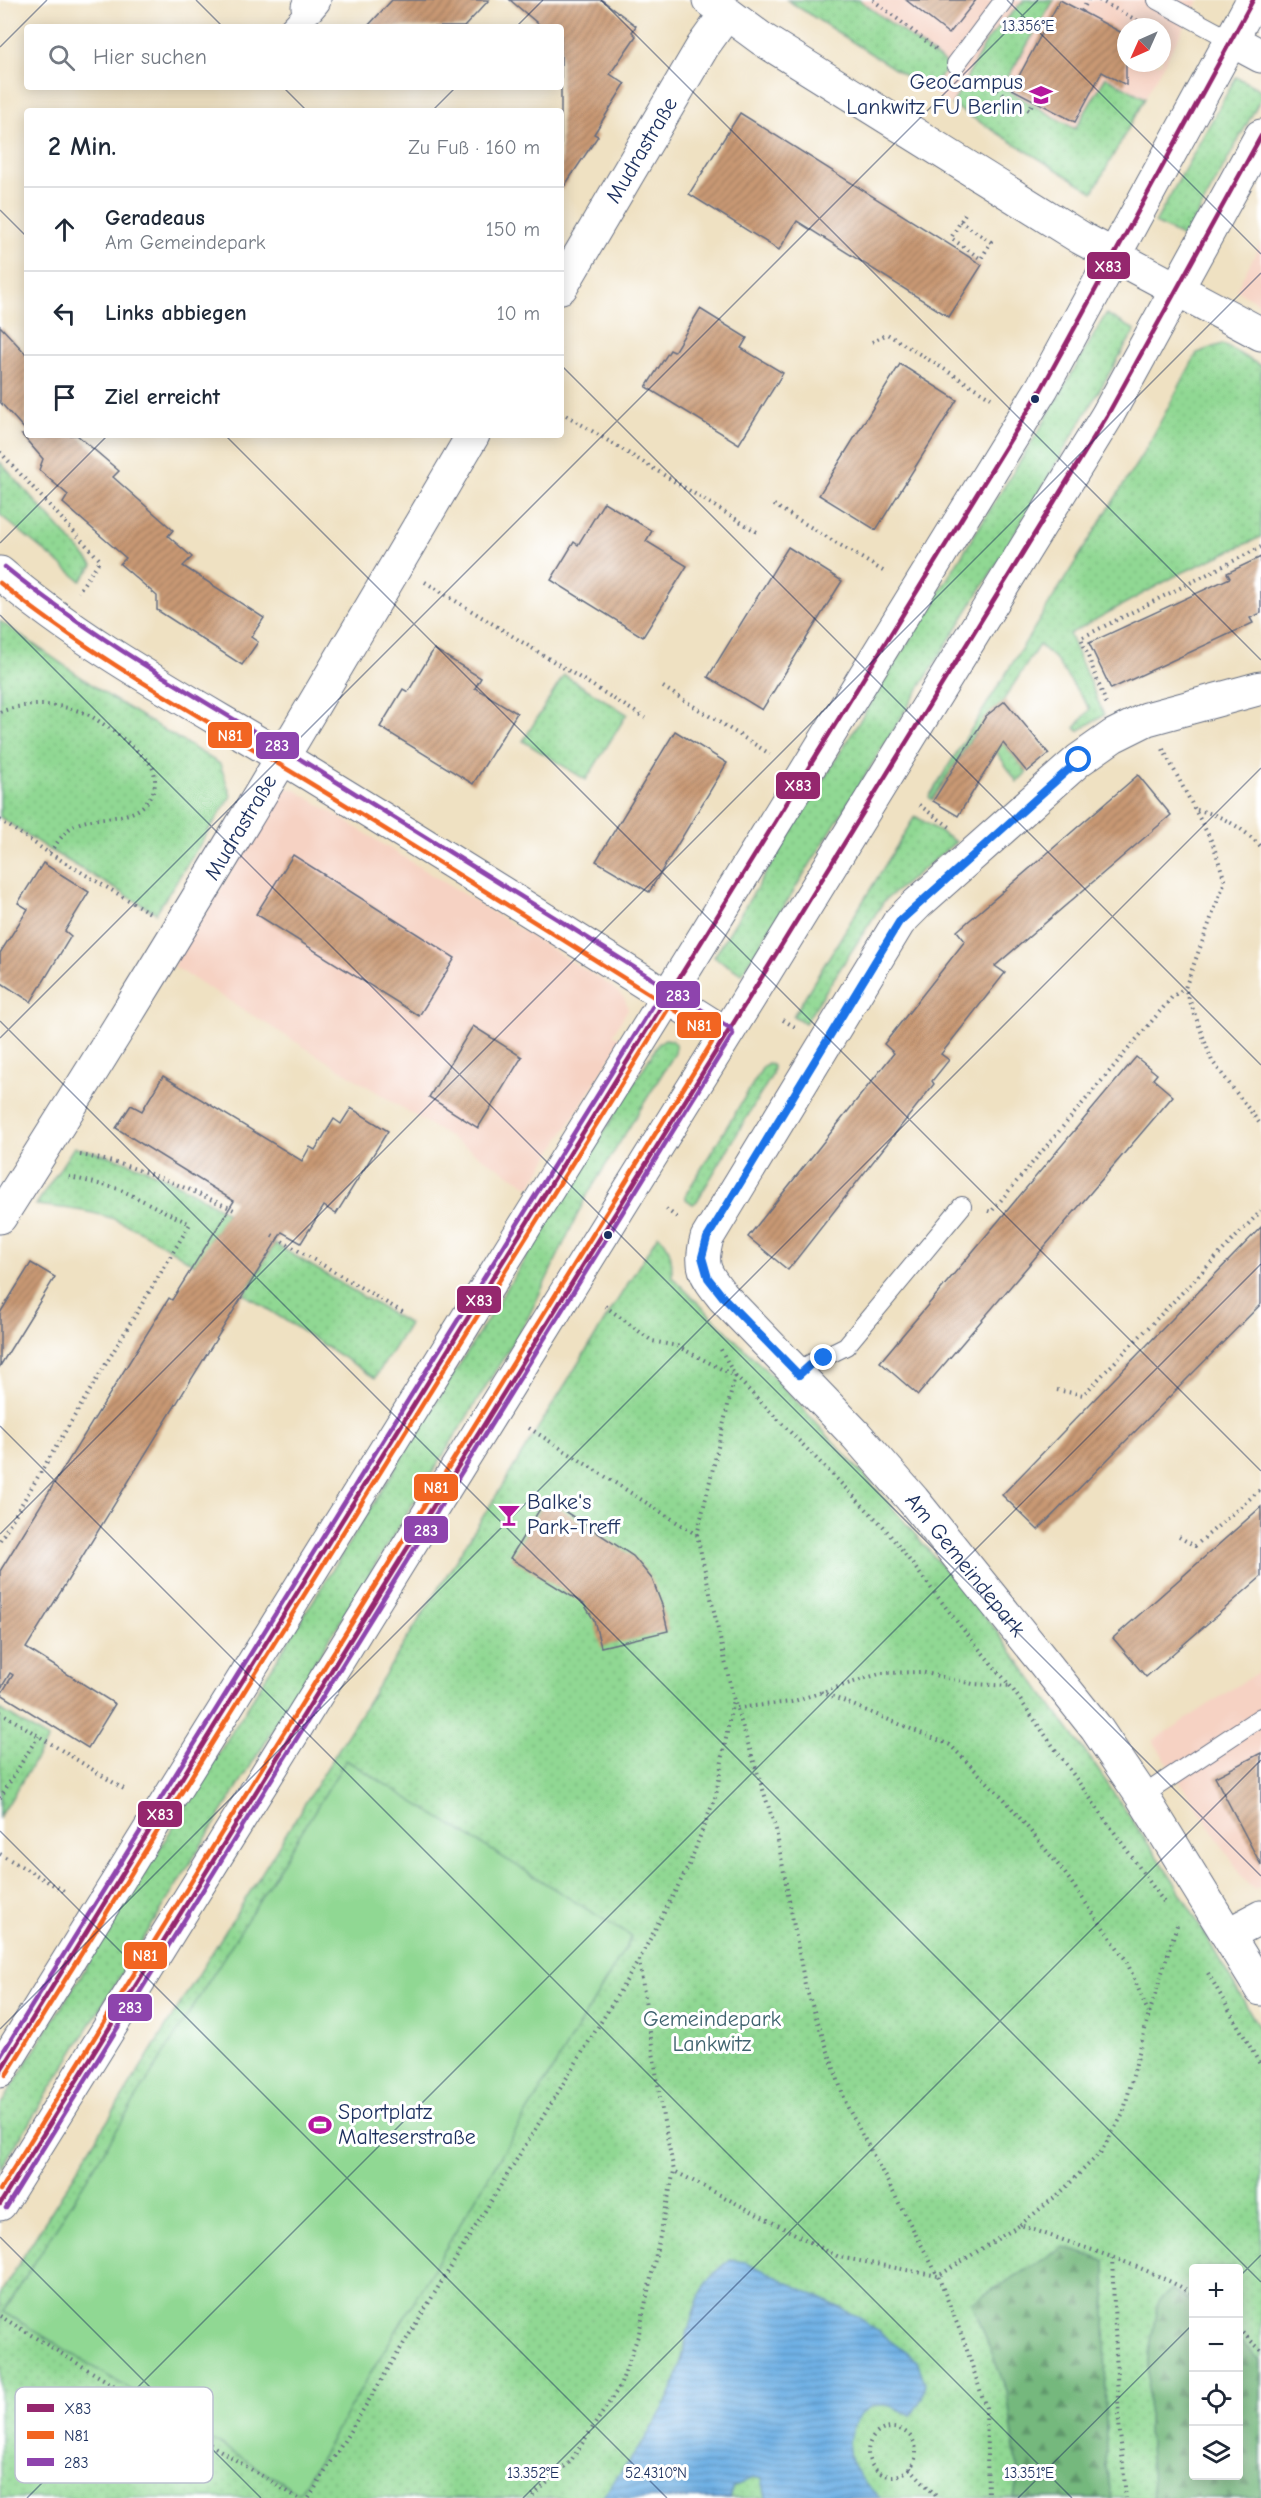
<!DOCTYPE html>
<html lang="de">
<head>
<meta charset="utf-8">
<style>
	body { margin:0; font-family:"Comic Neue",sans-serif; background:#f2f2f3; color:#1f2937 }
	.controls { position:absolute; right:18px; bottom:18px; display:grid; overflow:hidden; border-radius:6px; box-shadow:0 3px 15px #0003 }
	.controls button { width:54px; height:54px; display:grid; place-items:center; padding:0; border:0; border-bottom:2px solid #e0e1e3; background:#fff; color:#1f2937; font:30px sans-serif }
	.compass { position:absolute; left:1117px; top:18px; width:54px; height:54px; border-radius:50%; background:#fff; box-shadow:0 3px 15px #0003; rotate:225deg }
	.stop { position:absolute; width:18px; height:18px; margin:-14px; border:4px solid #1a73e8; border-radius:50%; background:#fff }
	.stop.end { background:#1a73e8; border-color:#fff; box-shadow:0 2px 6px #0008 }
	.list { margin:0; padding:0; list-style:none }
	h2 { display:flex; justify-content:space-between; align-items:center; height:78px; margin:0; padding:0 24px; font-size:26px }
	h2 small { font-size:20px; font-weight:400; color:#747a83 }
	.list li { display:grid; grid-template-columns:39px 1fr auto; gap:18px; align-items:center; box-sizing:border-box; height:84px; padding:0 24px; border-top:2px solid #e0e1e3 }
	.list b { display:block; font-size:22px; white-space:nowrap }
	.list p { margin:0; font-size:20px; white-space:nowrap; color:#747a83 }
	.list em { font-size:20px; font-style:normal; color:#747a83 }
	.icon { flex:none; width:33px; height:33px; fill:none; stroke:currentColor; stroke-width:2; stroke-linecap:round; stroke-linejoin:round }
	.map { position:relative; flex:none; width:1261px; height:2498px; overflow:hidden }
	.search { position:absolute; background:#fff; box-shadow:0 3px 15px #0003; left:24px; top:24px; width:540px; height:66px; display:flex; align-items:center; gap:15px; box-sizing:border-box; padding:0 21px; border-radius:6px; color:#747a83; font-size:22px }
	.panel { position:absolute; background:#fff; box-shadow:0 3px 15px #0003; left:24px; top:108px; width:540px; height:330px; border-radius:6px }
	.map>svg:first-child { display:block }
</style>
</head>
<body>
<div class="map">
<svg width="1261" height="2498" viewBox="0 0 1261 2498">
	<defs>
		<pattern id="grass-dots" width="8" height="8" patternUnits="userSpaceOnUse" patternTransform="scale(1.5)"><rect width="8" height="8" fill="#90d893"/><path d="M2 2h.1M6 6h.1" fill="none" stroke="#7cba81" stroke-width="1.8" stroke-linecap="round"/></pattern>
		<pattern id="forest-firs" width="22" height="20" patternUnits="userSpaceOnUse" patternTransform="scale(1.5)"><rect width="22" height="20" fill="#74b87d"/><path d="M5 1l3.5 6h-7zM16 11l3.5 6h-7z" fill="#5e966a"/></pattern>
		<pattern id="water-rules" width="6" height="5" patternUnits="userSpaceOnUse" patternTransform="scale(1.5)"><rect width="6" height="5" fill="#70b1e5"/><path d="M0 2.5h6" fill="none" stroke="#5b90bd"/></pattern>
		<pattern id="building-hatch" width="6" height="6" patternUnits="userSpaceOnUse" patternTransform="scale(1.5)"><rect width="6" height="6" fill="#c99973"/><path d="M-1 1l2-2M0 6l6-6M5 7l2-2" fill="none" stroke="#a27d62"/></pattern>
	</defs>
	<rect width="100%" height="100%" fill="#fff"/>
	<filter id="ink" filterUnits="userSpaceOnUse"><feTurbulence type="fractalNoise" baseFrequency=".0167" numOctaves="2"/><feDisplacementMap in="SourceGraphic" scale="12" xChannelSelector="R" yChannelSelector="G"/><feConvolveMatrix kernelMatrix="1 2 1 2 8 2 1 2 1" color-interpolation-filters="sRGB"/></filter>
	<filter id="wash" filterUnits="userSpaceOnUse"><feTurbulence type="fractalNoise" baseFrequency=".008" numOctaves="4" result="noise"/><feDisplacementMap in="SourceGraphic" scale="24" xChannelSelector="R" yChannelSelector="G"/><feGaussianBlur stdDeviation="1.35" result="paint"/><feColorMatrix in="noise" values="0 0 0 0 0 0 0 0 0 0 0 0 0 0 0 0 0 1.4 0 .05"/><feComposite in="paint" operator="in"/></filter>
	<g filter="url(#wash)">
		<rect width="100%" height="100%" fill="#efe1c2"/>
		<g fill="#f6d2c3" fill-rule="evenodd">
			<path d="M787,0H1199L1093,192L952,105ZM1126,27H1162V63H1126Z"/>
			<path d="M1261,243V304L1236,290Z"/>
			<path d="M288,788L294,789L611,986L625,999L628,1009L613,1034L622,1039L530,1187L173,966L279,794Z"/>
			<path d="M1261,1670V1887L1254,1890L1246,1882L1153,1741Z"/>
		</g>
		<g fill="url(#grass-dots)" stroke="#568478" stroke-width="1.5" fill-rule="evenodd">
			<path d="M787,0H859L949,66L929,91Z"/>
			<path d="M1024,0H1054L1002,87L1075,129L1106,77L1145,98L1093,192L952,105L987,40Z"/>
			<path d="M1236,77L1261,90V98L1185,238L1155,223Z"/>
			<path d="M1106,314L1135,330L1002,555L742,974L714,957L1041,427Z"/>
			<path d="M1222,344L1261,366V537L1177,575L1069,634L1104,715L1078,731L1075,728L1090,709L1055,659L1039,645L1001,704L983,719L1027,772L1017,782L996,751L974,734L932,800L929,797L1147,447L1197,353Z"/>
			<path d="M0,462L93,565L81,581L0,515Z"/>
			<path d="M0,621L113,699L220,764L231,796L156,913L48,849L0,817Z"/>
			<path d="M564,675L627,714L586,780L523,741Z"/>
			<path d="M915,816L956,842L884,901L805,1023L793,1016Z"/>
			<path d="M665,1039L672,1040L676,1046L675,1053L586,1197L527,1320L0,2170V2106L659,1043Z"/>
			<path d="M768,1063L773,1066L772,1075L697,1201L693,1204L686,1199V1194L763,1067Z"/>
			<path d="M74,1147C137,1161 173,1179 227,1213L195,1265C169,1248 143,1231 114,1219C90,1210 62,1208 36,1205Z"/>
			<path d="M658,1235C672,1247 672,1260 672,1277L786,1390L880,1493L996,1630L1092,1761L1176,1885L1261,2031V2498H0V2294ZM1194,2268H1238V2476H1194Z"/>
			<path d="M275,1244L409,1324L375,1378L244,1294Z"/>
			<path d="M0,1709L48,1739L0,1817Z"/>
		</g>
		<g fill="url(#forest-firs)" stroke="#48746e" stroke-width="1.5">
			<path d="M1064,2247L1105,2261L1106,2467L1112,2498H1014L1018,2473L1007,2392L972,2302Z"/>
			<path d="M1171,2290L1193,2303L1194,2476H1238L1239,2340L1261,2361V2498H1153L1148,2433L1149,2353L1158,2301Z"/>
		</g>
		<path fill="#90d893" stroke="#568478" stroke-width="1.5" d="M346,1760L632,1937L299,2493L4,2312Z"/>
		<path fill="url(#water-rules)" stroke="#4670a2" stroke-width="1.5" d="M730,2260L746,2262L857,2316L917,2361L925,2383L922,2398L911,2416C903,2411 894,2406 885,2405C858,2402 843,2438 851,2461C857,2476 869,2487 880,2498H766L762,2478H752L733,2487L729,2498H601C627,2465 652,2433 670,2395C690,2352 684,2290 730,2260Z"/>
		<g id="blocks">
			<g fill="url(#building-hatch)">
				<path d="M392,0H489L464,27H367Z"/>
				<path d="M510,0H602L636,26L632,32L636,36L610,74L625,84L594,134L598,136L561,191V27H542Z"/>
				<path d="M906,0H976L949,34Z"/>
				<path d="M1060,0L1126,35V85L1102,72L1075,122L1012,89Z"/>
				<path d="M740,113L982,265L949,317L797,221L779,250L689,194Z"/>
				<path d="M700,309L747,338L741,348L783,373L739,444L646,387L670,350L674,352Z"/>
				<path d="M0,326L27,355V432L0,402Z"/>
				<path d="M900,364L957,400L876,530L819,495Z"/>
				<path d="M22,435H77L119,471L113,477L173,530L168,536L192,557L183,566L264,618L251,637L258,642L242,665L157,610V596L120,564L126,558L63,503L68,495L39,470L43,459Z"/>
				<path d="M604,502L652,531L646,541L687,566L643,637L551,580L574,542L578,545Z"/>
				<path d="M788,547L842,581L762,710L708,677Z"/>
				<path d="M1261,557V613L1250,618L1253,623L1111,689L1089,643L1230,578L1227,573Z"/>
				<path d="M434,649L481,678L475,688L517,713L473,784L380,727L403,689L408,692Z"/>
				<path d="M1005,701L1049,754L1027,772L1003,743L958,816L933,801L986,716Z"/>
				<path d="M675,731L727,763L649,892L596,861Z"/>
				<path d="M1138,775L1171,815L995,966L1005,973L941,1054L949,1060L932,1081L934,1084L788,1270L748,1237L894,1053L884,1044L965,941L957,931Z"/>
				<path d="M293,855L455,958L419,1016L256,914Z"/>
				<path d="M43,863L89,892L65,931L71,936L31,1002L0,982V953L28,909L18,903Z"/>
				<path d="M473,1026L522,1057L478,1128L429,1097Z"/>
				<path d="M1136,1057L1157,1074L1153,1079L1173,1096L918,1395L880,1362Z"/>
				<path d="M163,1076L302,1161L310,1147L315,1150L334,1119L341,1124L351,1108L388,1131L336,1214L324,1206L301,1243L282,1232L26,1648L115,1704L88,1748L1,1694L13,1675L10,1673L0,1690V1571L169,1298L172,1300L234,1201L116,1128L131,1105L142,1111Z"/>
				<path d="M1261,1227V1304L1038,1530L1002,1495Z"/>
				<path d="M31,1263L55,1277L0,1366V1313Z"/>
				<path d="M546,1499L633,1556L652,1579L662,1605L668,1631L601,1647L594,1620L584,1604L510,1558Z"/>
				<path d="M1261,1507V1577L1146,1677L1113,1638Z"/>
				<path d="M1261,1753V1865L1215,1777Z"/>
			</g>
		</g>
	</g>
	<g filter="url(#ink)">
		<use href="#blocks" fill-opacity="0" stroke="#656d81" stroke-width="1.5"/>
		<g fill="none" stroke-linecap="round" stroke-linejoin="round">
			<g stroke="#656d81" stroke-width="20">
				<g id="lane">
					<path d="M1157,0L1231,40"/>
					<path d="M289,27L308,7"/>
					<path d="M956,64L1004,0"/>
					<path d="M799,1375L810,1364L846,1346L962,1206"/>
					<path d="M1142,1796L1261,1717"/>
				</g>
			</g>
			<g stroke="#656d81" stroke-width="35">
				<g id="street">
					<path d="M709,0L762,39L1081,238L1261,334"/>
					<path d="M308,7L314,0"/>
					<path id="s1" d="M561,287L703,46L726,14"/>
					<path d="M0,573C91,651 201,707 303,770C445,857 586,945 726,1034"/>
					<path id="s2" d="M1261,688L1147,719L1113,736L1079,760L917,904L899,922L707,1238C699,1267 705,1274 723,1297L856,1435L913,1500L1042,1660L1096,1728L1142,1796L1261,1989"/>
					<path id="s3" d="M0,1217C164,960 319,697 473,435"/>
					<path d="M1229,1934L1261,1917"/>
				</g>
			</g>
			<g stroke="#656d81" stroke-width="35">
				<g id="secondary">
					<path d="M1231,40L1261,56"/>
					<path d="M0,2071L702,941L1042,388L1253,0"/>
					<path d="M0,2204L749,998L1107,416L1261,136"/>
				</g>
			</g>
			<g stroke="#656d81" stroke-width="4" stroke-dasharray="1.5 4.5" stroke-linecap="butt">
				<path d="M873,0L936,49"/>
				<path d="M1099,0L1138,21"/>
				<path d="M1082,11L1088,0"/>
				<path d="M977,77L1029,110L1034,100"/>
				<path d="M960,221L991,242L981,259L951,238L966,212"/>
				<path d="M872,342L887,334L991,398"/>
				<path d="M561,412L757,532"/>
				<path d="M0,452L100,560L78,592"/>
				<path d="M774,505L883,571"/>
				<path d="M425,582L645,718"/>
				<path d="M663,687L770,754"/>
				<path d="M1106,703L1081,638L1261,547"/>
				<path d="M0,712C20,704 47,703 68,708C76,710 87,713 94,718C107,726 148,756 153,769C156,777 156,788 151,796C135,825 100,812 73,826C64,832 56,845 49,853"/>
				<path d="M1163,749L1213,844L1225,881L1185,988L1212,1061L1261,1125"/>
				<path d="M919,805L953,829"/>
				<path d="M1197,810C1220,814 1245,829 1261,847"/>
				<path d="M0,820L49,853L150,913"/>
				<path d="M783,1020L797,1028"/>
				<path d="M80,1155C135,1164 184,1187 234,1210"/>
				<path d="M666,1209L679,1219"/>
				<path d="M988,1211L991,1212L1173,996L1185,988"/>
				<path d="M272,1235L404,1313"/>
				<path d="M605,1306L652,1341L677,1346L735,1376L883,1526L961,1627L1011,1687L1166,1905"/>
				<path d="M1057,1390L1083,1395L1261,1211"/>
				<path d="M529,1428L697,1535L733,1697L776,1830L805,1985L847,2106L938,2276L839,2257L674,2171L639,2333L620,2386L570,2462L530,2498"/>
				<path d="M697,1535L735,1376L719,1346"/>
				<path d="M1179,1537L1195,1546L1261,1489"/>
				<path d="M0,1540L190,1224L119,1189L66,1176"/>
				<path d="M821,1692L950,1745L1005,1800L1064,1872L1126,1960L1149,2014"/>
				<path d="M737,1708L791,1702L882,1673L921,1672L973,1684L1012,1686"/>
				<path d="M0,1712L127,1791"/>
				<path d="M0,1798L38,1736"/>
				<path d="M0,1854L64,1891"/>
				<path d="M639,1960L663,2117L674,2171"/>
				<path d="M1208,1973L1261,2066"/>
				<path d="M1020,2225L1060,2193L1101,2152L1123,2114L1149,2014L1178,1922"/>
				<path d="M1112,2258L1119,2422L1126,2498"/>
				<path d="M0,2316L298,2498"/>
				<path d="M1238,2329L1261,2350"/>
				<circle cx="892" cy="2452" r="24"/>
				<path d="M910,2468L938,2498"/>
				<path d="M309,2498L639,1960L689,1865L716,1795L733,1699"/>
				<path d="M988,2498L986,2408L964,2341L938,2276L1020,2225C1078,2246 1139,2263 1194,2294"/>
			</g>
			<use href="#lane" stroke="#fff" stroke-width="18"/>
			<use href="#street" stroke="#fff" stroke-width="33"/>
			<use href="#secondary" stroke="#fff" stroke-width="33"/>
			<g stroke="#fff" stroke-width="9">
				<g id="bus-1">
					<path d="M0,2071L702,941L1042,388L1253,0"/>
					<path d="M0,2204L749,998L1107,416L1261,136"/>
				</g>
			</g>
			<g stroke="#fff" stroke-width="9">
				<g id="bus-2">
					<path d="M0,583C93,658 198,715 300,777C440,862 578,949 716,1036L0,2190"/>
					<path d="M6,2075L673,1001"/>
				</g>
			</g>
			<g stroke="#fff" stroke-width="9">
				<g id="bus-3">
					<path d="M5,567C99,643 205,701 308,764C449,851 590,939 730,1028L733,1034L6,2208"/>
					<path d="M0,2057L661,993"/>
				</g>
			</g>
			<use href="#bus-1" stroke="#95276e" stroke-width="4.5"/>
			<use href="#bus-2" stroke="#f26522" stroke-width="4.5"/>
			<use href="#bus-3" stroke="#8e44ad" stroke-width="4.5"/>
		</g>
	</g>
	<g fill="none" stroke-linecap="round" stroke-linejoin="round" filter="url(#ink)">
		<path stroke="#1a73e8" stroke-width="8" d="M824,1358L810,1365L799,1375L723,1297L708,1278L702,1257L707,1238L899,922L1079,760"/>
	</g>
	<path fill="none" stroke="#1b2f5e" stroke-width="1.5" stroke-opacity="0.45" d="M196,0L223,27M601,0L1261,660M1007,0L1261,254M516,27L543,0M0,47L47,0M283,87L307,111M432,111L456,87M0,210L27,237M561,365L1261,1065M225,435L1261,1471M0,543L108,435M0,615L1261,1876M0,1021L1261,2282M0,1038L1038,0M0,1426L1072,2498M0,1534L1261,273M0,1831L667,2498M0,2029L1261,768M0,2237L261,2498M1238,2278L1261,2255M27,2498L1261,1264M523,2498L1261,1760M1018,2498L1194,2323"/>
	<defs>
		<g id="university-bare" transform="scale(1.8)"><path d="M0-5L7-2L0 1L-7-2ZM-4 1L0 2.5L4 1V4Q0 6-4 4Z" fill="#b5179e" stroke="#fff" stroke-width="2.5" paint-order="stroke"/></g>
		<g id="bar-bare" transform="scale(1.8)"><path d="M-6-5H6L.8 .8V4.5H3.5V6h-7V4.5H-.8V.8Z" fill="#b5179e" stroke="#fff" stroke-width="2.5" paint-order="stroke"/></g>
		<g id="stadium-bare" transform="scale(1.8)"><path d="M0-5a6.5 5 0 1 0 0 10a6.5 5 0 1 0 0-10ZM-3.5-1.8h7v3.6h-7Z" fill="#b5179e" stroke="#fff" stroke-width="2.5" paint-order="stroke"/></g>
	</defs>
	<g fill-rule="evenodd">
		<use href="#university-bare" x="1041" y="95"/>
		<use href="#bar-bare" x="509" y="1515"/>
		<use href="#stadium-bare" x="320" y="2125"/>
	</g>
	<g fill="#1b2f5e" stroke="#fff" stroke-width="2">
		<circle cx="1035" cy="399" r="5"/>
		<circle cx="608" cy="1235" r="5"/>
	</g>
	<g text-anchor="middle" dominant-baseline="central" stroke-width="6" stroke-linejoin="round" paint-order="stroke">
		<g font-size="22" fill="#1b2f5e" stroke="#fff" text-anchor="start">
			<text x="1023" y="82" text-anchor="end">GeoCampus<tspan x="1023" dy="25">Lankwitz FU Berlin</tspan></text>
			<text x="527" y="1502">Balke's<tspan x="527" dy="25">Park-Treff</tspan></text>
			<text x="338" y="2112">Sportplatz<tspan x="338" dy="25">Malteserstraße</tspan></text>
		</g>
		<g font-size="22" fill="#1b2f5e" stroke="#fff">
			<text stroke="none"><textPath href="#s1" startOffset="159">Mudrastraße</textPath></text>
			<text stroke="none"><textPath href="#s3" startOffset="458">Mudrastraße</textPath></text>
			<text stroke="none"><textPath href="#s2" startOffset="1236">Am Gemeindepark</textPath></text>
		</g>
		<g font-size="22" fill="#3e626e" stroke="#fff">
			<text x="712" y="2019">Gemeindepark<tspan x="712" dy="25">Lankwitz</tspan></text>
		</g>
	</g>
	<rect x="15" y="2387" width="198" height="96" rx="9" fill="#fff" stroke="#bbc1cf" stroke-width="1.5"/>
	<rect x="27" y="2404" width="27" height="8" fill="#95276e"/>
	<rect x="27" y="2431" width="27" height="8" fill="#f26522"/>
	<rect x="27" y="2458" width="27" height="8" fill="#8e44ad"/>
	<g font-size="16" fill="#1b2f5e">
		<text x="64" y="2414">X83</text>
		<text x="64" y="2441">N81</text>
		<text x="64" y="2468">283</text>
	</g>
	<g font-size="15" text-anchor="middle" fill="#1b2f5e" stroke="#fff" stroke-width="6" stroke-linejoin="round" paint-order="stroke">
		<text x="1028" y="31">13.356°E</text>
		<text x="533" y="2478">13.352°E</text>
		<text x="656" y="2478">52.4310°N</text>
		<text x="1029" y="2478">13.351°E</text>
	</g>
	<g stroke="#fff" stroke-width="2">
		<rect x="1086" y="251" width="45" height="29" rx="6" fill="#95276e"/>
		<rect x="207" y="721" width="46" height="28" rx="6" fill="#f26522"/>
		<rect x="255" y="731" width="45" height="29" rx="6" fill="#8e44ad"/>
		<rect x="775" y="771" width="46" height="29" rx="6" fill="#95276e"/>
		<rect x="655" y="980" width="46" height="29" rx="6" fill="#8e44ad"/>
		<rect x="676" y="1011" width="46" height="28" rx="6" fill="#f26522"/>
		<rect x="456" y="1285" width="46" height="29" rx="6" fill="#95276e"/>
		<rect x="413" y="1473" width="46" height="29" rx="6" fill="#f26522"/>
		<rect x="403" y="1515" width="46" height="29" rx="6" fill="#8e44ad"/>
		<rect x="137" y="1800" width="46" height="28" rx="6" fill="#95276e"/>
		<rect x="123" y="1941" width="45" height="29" rx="6" fill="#f26522"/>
		<rect x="107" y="1993" width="46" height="29" rx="6" fill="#8e44ad"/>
	</g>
	<g font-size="16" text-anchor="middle" font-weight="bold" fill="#fff">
		<text x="1108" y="272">X83</text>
		<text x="230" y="741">N81</text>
		<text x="277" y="751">283</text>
		<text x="798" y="791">X83</text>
		<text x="678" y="1001">283</text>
		<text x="699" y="1031">N81</text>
		<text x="479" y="1306">X83</text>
		<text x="436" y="1493">N81</text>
		<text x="426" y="1536">283</text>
		<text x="160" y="1820">X83</text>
		<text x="145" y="1961">N81</text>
		<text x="130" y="2013">283</text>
	</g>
</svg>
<div class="controls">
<button>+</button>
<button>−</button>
<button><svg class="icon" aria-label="locate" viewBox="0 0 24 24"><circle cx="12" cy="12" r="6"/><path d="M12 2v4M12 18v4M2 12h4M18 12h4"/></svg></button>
<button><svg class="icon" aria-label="layers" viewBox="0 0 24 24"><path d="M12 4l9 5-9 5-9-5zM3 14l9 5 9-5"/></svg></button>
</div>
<svg class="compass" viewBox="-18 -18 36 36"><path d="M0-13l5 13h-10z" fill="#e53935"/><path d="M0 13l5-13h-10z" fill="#747a83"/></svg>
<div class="stop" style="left:1079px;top:760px"></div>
<div class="stop end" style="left:824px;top:1358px"></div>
<div class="search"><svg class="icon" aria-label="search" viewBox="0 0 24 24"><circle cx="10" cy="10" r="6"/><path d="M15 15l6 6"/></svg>Hier suchen</div>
<section class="panel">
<h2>2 Min.<small>Zu Fuß · 160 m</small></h2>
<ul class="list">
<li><svg class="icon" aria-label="ahead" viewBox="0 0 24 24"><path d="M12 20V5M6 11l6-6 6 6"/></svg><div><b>Geradeaus</b><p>Am Gemeindepark</p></div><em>150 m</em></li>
<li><svg class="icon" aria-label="left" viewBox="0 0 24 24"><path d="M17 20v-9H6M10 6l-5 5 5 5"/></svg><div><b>Links abbiegen</b></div><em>10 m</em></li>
<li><svg class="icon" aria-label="arrive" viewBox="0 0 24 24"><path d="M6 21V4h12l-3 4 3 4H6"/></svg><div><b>Ziel erreicht</b></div></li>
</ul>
</section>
</div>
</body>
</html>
